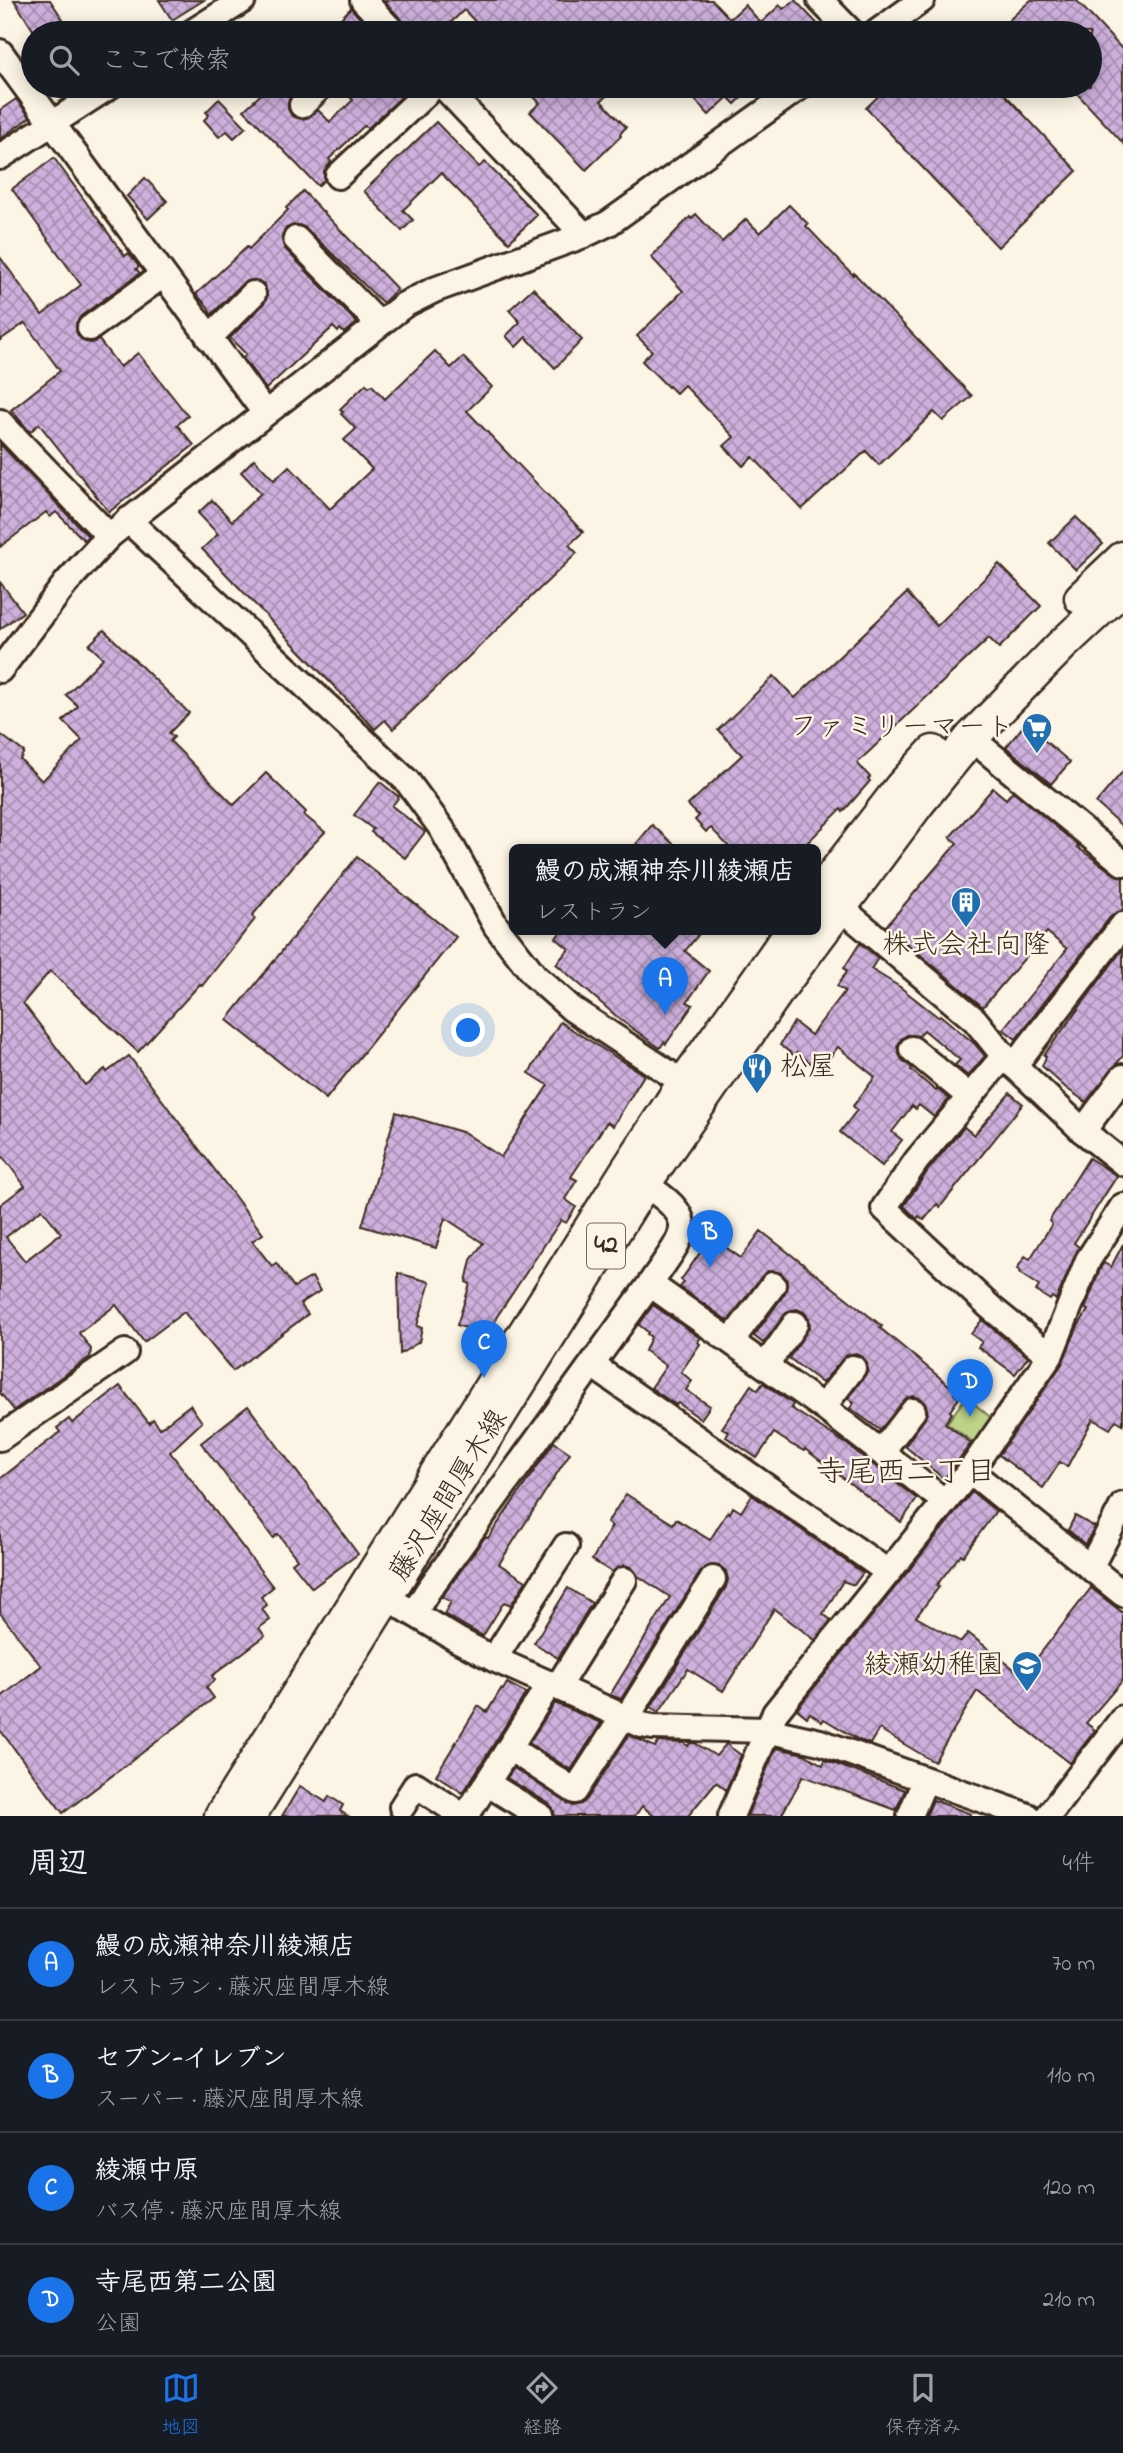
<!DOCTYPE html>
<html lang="ja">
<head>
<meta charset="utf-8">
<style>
	body { margin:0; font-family:"Indie Flower","Klee One",sans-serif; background:#20242c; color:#f1f3f6 }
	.you { position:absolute; left:469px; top:1031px; width:24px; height:24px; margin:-18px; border:5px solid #fff; border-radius:50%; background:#1a73e8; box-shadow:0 0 0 10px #1a73e833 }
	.badge { display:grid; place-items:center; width:46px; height:46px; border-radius:50%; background:#1a73e8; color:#fff; font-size:23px; font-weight:700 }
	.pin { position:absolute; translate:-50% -58px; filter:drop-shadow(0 2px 4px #0008) }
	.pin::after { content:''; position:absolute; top:37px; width:24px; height:21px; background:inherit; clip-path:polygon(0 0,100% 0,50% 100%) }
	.popup { position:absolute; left:509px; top:844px; width:312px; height:91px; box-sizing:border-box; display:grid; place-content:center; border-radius:10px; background:#171b24; filter:drop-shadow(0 2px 5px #0005); font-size:23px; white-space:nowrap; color:#9ea1a6 }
	.popup b { font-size:26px; color:#f1f3f6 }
	.popup::after { content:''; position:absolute; left:50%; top:100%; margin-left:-14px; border:14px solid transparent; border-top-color:#171b24 }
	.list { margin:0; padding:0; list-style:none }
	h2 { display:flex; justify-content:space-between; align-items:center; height:91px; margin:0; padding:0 28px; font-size:30px }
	h2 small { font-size:23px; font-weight:400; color:#9ea1a6 }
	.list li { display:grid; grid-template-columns:46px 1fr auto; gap:21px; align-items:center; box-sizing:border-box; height:112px; padding:0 28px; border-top:2px solid #363941 }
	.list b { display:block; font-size:26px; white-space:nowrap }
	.list p { margin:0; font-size:23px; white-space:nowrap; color:#9ea1a6 }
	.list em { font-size:23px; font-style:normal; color:#9ea1a6 }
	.icon { flex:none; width:38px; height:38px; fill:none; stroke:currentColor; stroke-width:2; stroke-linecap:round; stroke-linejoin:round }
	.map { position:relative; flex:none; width:1123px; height:1816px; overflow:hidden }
	.search { position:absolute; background:#171b24; box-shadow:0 4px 18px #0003; left:21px; right:21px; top:21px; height:77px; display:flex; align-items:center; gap:18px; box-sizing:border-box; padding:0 24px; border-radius:38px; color:#9ea1a6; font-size:26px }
	.sheet { height:539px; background:#171b24 }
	nav { display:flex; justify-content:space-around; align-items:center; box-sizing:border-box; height:98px; border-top:2px solid #363941; background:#171b24; font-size:19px; color:#9ea1a6 }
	nav a { display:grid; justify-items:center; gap:4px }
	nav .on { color:#1a73e8 }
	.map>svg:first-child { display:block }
</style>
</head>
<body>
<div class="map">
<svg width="1123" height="1816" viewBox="0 0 1123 1816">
	<defs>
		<pattern id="building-cross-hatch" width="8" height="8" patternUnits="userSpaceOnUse" patternTransform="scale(1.75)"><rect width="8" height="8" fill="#cdb0dc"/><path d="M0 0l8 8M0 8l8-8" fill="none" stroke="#a88fb2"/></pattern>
	</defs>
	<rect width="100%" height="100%" fill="#fcf5e5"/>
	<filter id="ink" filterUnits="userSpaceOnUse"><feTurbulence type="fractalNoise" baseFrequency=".0143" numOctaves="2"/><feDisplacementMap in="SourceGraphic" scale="14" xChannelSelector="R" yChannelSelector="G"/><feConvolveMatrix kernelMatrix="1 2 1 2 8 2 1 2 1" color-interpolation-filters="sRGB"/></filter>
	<g filter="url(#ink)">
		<path fill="#bdd388" stroke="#7c7e53" stroke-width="2" d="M966,1397L995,1421L977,1445L947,1423Z"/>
		<g fill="url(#building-cross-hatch)" stroke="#3b2a1e" stroke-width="2" fill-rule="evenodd">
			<path d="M14,0H50L72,33H35Z"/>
			<path d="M159,0H204L172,20Z"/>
			<path d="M383,0H712L730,19L745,5L761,23L780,5L783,9L795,0L826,33H486L464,10L440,33H410L405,23Z"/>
			<path d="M1031,0H1076L1123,50V143L1070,86H1090V33H1022L1009,20Z"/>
			<path d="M351,8L365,24L356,33H326Z"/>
			<path d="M270,86H285L293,93L288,102V109L292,116L305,119L318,110L330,122L353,100L339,86H413L368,128L364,126L329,159L331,162L324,171V180L318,186L244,110Z"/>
			<path d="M523,86H617L601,101L626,127L620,134L621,136L586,170L530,112L540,103Z"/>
			<path d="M682,86H754L735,104L728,97L709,115Z"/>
			<path d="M889,86H997L1077,171L998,247L866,108Z"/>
			<path d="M16,99L30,117L0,139V110Z"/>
			<path d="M219,99L246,127L234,138L227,131L219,137L204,120L209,115L206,112Z"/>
			<path d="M436,122L479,167L485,162L537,215L509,242L441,173L403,210L413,220L402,231L364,191Z"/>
			<path d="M54,158L125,256L129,253L139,267L136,269L140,273L81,316L76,323L78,336L85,342L92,343L99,340L120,367L138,353L188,416L177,425L194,445L109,512L39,424L30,432L11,410L60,371L25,323L0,340V257L42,315L81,285L12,189Z"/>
			<path d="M145,178L167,201L148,219L127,196Z"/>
			<path d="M303,191L397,289L383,303L306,228L299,225L286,228L282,236L285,249L357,323L344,333L340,329L338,332L333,327L266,389L243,358L246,354L230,338L264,304L267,297L264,284L256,280L243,283L211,315L208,307L196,294L247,247L249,249L288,210L286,208Z"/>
			<path d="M789,205L808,224L806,226L853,275L854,273L972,396L943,421L934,412L879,465L866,451L802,509L753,457L743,466L724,446L734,437L684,385L676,393L669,386L668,387L642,361L652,351L637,336L683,291L651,257L690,217L692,219L696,214L722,242L746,219L760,233Z"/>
			<path d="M533,288L582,340L555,368L526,337L516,347L506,336L520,322L509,310Z"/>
			<path d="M435,351L451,368L463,357L492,387L467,411L583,532L569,545L577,553L393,729L385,720L375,729L202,549L218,534L198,513L212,500L232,521L261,493L241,472L254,459L274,480L289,466L330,509L372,469L344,440L356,429L341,414L343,412L340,409L366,384L369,387L372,385L385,399Z"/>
			<path d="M0,444L88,536L84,540L56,512L50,517L46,512L0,547Z"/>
			<path d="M1076,517L1103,544L1076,570L1049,543Z"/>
			<path d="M999,564L1041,606L999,648L989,638L857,763L870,777L868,779L870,781L843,812L841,809L801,849H731L711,828L706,832L695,820L699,816L688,805L742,755L718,730L774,676L795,698L907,593L937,626Z"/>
			<path d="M0,582L23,612L0,629Z"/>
			<path d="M104,630L189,713L169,733L174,737L170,741L234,805L266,773L306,812L304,815L325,832L297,861L252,916L255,919L202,986L200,984L138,1052L50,971L23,1003L85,1085L105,1069L107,1072L129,1056L263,1234L252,1241L272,1266L276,1263L294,1287L312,1277L320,1291L300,1304L308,1314L233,1371L184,1312L144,1342L116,1305L79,1333L91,1349L90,1357L14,1410L0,1393V1205L25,1186L0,1153V734L24,752L20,759L42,781L82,740L63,721L78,706L66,695L103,658L89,645ZM42,1209L61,1233L25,1261L6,1237Z"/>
			<path d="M1025,724L1070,762L1051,784L1006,747Z"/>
			<path d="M1123,771V827L1096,803Z"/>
			<path d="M380,782L399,797L392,806L425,832L405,858L371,832L373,829L354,815Z"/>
			<path d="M993,788L1006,799L1013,791L1079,846L1077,847L1114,874L1123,878V910L1111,916L1016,1039L1003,1029L1067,949L1047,932L983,1007L886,926L957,843L950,837Z"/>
			<path d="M652,825L679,849H632Z"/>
			<path d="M357,857L456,937L326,1099L227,1020Z"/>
			<path d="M563,929H703L685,951L709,971L687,1002L693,1005L666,1044L664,1042L660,1048L622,1021L556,964L569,949L556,938Z"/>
			<path d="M860,943L878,958L871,969L900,987L938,1017L940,1015L975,1044L985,1056L968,1076L955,1065L960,1060L924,1030L919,1036L907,1035L901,1039L897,1047L902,1060L912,1068L911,1070L936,1091L937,1089L949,1099L934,1117L919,1105L916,1109L912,1106L892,1132L902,1140L882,1166L840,1132L857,1110L853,1106L875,1077L838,1047L820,1070L797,1053L795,1056L780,1045L794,1022L811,1035L845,991L837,986L847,971L844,968Z"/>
			<path d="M1123,949V1056L1086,1102L1066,1088L1042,1066L1046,1057L1044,1055Z"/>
			<path d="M560,1022L644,1075L613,1126L607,1122L571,1177L577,1180L565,1199L576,1207L566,1223L561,1220L496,1318L489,1349L471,1335L472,1330L457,1325L470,1284L466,1282L471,1260L483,1243L445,1218L436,1248L362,1226L396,1112L465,1133L501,1157L548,1085L529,1073Z"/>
			<path d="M1010,1093L1023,1104L940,1207L937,1204L924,1220L919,1216L917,1219L904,1206L929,1169L964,1127L974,1135Z"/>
			<path d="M1089,1158L1117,1176L1074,1243L1079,1247L1056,1300L1052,1297L1050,1300L1036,1291L1039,1286L1019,1273L1020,1271L1017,1269L1025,1256L1030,1259L1052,1224L1049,1221Z"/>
			<path d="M761,1231L882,1326L880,1328L956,1391L954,1394L959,1398L950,1411L952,1413L945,1423L971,1443L944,1479L905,1446L928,1414L926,1405L922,1399L914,1396L907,1398L880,1430L850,1408L854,1403L848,1399L868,1371L867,1363L863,1357L856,1353L847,1355L822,1383L789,1358L810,1326L809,1318L804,1312L797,1309L788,1311L763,1343L754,1336L785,1293L787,1280L781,1273L768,1271L762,1276L728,1321L680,1287L684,1282L681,1280L711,1237L741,1258Z"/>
			<path d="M1123,1244V1424L1116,1420L1110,1429L1093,1419L1067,1467L1060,1462L1043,1488L999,1455L1062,1364L1077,1328L1088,1310L1085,1309L1101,1267L1104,1263L1111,1267Z"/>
			<path d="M398,1273L430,1282L417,1326L422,1328L419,1342L400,1354Z"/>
			<path d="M653,1305L700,1338L698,1342L700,1344L681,1372L692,1381L686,1390L710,1406L701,1419L678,1403L676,1405L651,1388L666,1366L645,1351L651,1337L647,1334L648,1332L639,1325Z"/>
			<path d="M982,1320L1028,1357L1015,1374L978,1347L982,1342L971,1334Z"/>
			<path d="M763,1383L793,1404L791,1408L848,1445L917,1499L901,1522L805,1449L804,1451L792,1445L774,1433L757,1458L726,1437L729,1432L722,1428L751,1385L758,1390Z"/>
			<path d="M120,1386L149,1423L153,1419L160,1428L190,1405L202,1422L170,1452L273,1587L261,1597L267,1605L262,1609L270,1620L259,1628L265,1636L212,1676L215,1680L206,1687L214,1698L63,1813L0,1730V1698L41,1666L0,1613V1479L60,1432L57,1428L69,1419L72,1423Z"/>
			<path d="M248,1406L358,1554L312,1588L292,1563L297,1559L278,1534L273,1538L201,1443Z"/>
			<path d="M554,1442L570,1453L499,1564L526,1581L511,1605L504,1602L483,1636L444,1614L451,1602L442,1597L485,1537L488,1538Z"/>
			<path d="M972,1492L996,1511L963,1556L961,1554L936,1586L939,1587L916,1617L961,1642L968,1633L1023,1676L1091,1588L1123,1613V1680L1086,1723L1095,1730L1070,1763L977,1691L934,1762L879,1729L870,1744L859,1740L824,1719L822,1722L810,1713L807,1717L797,1709Z"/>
			<path d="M626,1494L673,1524L676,1519L710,1540L728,1511L730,1513L733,1507L741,1512L752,1495L863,1573L854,1585L843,1581L823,1614L831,1620L815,1640L774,1609L723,1691L688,1669L659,1712L651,1707L726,1587L728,1579L726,1571L720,1566H707L701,1571L621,1699L610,1695L670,1597L638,1576L631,1567L624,1565L612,1572L592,1560L612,1526L607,1523Z"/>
			<path d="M1075,1516L1095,1527L1085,1544L1068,1530Z"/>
			<path d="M568,1588L592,1603L558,1658L534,1643Z"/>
			<path d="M507,1683L526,1693L463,1793L436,1775L478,1706L487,1712L501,1689L503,1690Z"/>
			<path d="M555,1703L601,1723L571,1770L529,1743Z"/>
			<path d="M629,1735L655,1747L659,1742L684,1743L688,1746L690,1743H695L716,1756L726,1744L741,1755L726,1790L716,1782L688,1816H654L642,1806L635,1816H555L553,1808L548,1803L507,1778L514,1768L567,1803L573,1806L581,1804L587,1799Z"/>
			<path d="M776,1748L804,1754L823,1765L825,1760L905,1790L896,1810L803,1776L781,1816H747Z"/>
			<path d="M300,1786L326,1802L329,1796L343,1805L340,1811L348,1816H282Z"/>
			<path d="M933,1800L971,1814L970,1816H926Z"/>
		</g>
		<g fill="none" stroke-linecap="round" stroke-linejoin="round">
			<g stroke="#3b2a1e" stroke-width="30">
				<g id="minor">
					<path d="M363,0L394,33"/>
					<path d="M820,0L852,33"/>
					<path d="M191,33L243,0"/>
					<path d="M876,33L922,0"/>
					<path d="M0,52L265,413"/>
					<path d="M443,86L584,235"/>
					<path d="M302,105L321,86"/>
					<path d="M0,157L110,86"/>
					<path d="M338,176L434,86"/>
					<path d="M296,239L379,324"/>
					<path d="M90,328L163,275"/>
					<path d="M209,338L253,294"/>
					<path d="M0,422L109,536"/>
					<path d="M128,520L407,781L442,829L496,926L535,976L572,1009L684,1083"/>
					<path d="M0,670L66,583L109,536L404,305L434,290L584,235L609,223L801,86"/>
					<path d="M971,738L1123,863"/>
					<path d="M828,897L975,1020L1004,1056L1083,1131L1123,1163"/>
					<path d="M912,1049L970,1097"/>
					<path d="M1004,1056L917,1160L884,1208L990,1307L1050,1356"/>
					<path d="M1014,1066L1123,925"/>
					<path d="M1083,1131L1123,1077"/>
					<path d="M644,1184C704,1222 683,1234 650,1284L823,1407L944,1501"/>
					<path d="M731,1341L773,1285"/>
					<path d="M592,1365L888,1572"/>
					<path d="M766,1365L795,1324"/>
					<path d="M823,1407L853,1368"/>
					<path d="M0,1438L125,1352"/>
					<path d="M882,1451L913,1411"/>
					<path d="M970,1471L1123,1594"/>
					<path d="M1091,1566L1123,1505"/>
					<path d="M371,1588L458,1640L494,1659L642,1725L653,1727L766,1730L820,1742L1028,1816"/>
					<path d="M414,1613L427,1592L650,1284"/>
					<path d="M494,1659L566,1546"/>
					<path d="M558,1686L624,1580"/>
					<path d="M626,1719L713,1579"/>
					<path d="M511,1749L575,1791L623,1717"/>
					<path d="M488,1784L540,1816"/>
					<path d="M402,1807L416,1785L463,1816"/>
					<path d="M466,1816L550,1683"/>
					<path d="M731,1816L775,1713L970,1471L1050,1356L1088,1260L1123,1206"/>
					<path d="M910,1816L925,1780"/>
					<path d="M1048,1816L1123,1718"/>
				</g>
			</g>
			<g stroke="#3b2a1e" stroke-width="37">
				<g id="major">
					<path d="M1081,598L1123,558"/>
					<path d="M816,897L901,787L933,752"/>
					<path d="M221,1816L627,1170L684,1083L793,929"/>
					<path d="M249,1816L644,1184L779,989L919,802L971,738L1061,646L1123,588"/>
				</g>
			</g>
			<use href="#minor" stroke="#fcf5e5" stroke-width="24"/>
			<use href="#major" stroke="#fcf5e5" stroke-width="32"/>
		</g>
	</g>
	<defs>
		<g id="supermarket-pin" transform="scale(1.575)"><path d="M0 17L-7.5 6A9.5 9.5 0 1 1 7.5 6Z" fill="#1f6fb2" stroke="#fcf5e5"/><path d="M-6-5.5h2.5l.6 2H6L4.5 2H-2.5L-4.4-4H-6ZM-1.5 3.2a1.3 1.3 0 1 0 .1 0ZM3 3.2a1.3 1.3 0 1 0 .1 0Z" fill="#fff"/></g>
		<g id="building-pin" transform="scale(1.575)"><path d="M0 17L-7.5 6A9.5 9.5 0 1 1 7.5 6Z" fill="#1f6fb2" stroke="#fcf5e5"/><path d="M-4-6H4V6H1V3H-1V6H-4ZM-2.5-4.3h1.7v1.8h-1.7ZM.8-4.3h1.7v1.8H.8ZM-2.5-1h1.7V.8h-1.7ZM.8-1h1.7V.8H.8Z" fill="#fff"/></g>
		<g id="restaurant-pin" transform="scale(1.575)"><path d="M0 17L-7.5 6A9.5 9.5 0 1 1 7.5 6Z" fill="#1f6fb2" stroke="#fcf5e5"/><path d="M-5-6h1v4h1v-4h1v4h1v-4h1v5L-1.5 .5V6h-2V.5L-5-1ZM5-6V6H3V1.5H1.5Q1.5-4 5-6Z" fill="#fff"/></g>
		<g id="school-pin" transform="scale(1.575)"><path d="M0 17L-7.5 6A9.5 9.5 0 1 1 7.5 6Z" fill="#1f6fb2" stroke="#fcf5e5"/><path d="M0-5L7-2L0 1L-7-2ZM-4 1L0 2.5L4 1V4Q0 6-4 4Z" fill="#fff"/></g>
	</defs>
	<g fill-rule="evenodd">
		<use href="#supermarket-pin" x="1037" y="728"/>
		<use href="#building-pin" x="966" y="902"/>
		<use href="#restaurant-pin" x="757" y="1068"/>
		<use href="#school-pin" x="1027" y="1666"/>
	</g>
	<g text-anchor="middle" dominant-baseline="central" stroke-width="5" stroke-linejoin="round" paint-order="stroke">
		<rect fill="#fcf5e5" stroke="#75675a" stroke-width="2" x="587" y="1223.5" width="38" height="45" rx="5"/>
		<g font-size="26" font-weight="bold" fill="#3b2a1e">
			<text x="606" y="1246">42</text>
		</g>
		<g font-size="28" fill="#3b2a1e" stroke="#fcf5e5" text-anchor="end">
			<text x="1014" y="728">ファミリーマート</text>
			<text x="966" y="946" text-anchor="middle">株式会社向隆</text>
			<text x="780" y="1068" text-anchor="start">松屋</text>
			<text x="1004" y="1666">綾瀬幼稚園</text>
		</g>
		<g font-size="28" fill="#3b2a1e" stroke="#fcf5e5">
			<text transform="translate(450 1496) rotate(-58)">藤沢座間厚木線</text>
		</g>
		<g font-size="30" fill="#3b2a1e" stroke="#fcf5e5">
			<text x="906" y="1474">寺尾西二丁目</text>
		</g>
	</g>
</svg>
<div class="you"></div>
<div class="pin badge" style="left:665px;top:1015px">A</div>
<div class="popup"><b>鰻の成瀬神奈川綾瀬店</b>レストラン</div>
<div class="pin badge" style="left:710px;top:1268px">B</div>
<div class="pin badge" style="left:484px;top:1378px">C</div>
<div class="pin badge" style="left:970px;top:1417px">D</div>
<div class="search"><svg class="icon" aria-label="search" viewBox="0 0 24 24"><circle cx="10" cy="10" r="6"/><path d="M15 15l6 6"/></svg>ここで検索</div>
</div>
<section class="sheet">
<h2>周辺<small>4件</small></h2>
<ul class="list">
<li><span class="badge">A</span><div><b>鰻の成瀬神奈川綾瀬店</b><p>レストラン · 藤沢座間厚木線</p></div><em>70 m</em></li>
<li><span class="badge">B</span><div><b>セブン-イレブン</b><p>スーパー · 藤沢座間厚木線</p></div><em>110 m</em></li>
<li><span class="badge">C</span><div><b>綾瀬中原</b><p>バス停 · 藤沢座間厚木線</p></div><em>120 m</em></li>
<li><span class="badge">D</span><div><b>寺尾西第二公園</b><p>公園</p></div><em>210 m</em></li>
</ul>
</section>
<nav>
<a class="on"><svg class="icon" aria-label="map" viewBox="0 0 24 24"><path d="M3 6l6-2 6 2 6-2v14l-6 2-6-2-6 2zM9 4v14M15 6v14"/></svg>地図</a>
<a><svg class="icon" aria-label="directions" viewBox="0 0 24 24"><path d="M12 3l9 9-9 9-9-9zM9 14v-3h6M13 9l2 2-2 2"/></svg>経路</a>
<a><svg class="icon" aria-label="saved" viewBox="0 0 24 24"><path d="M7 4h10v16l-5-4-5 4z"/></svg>保存済み</a>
</nav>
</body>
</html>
